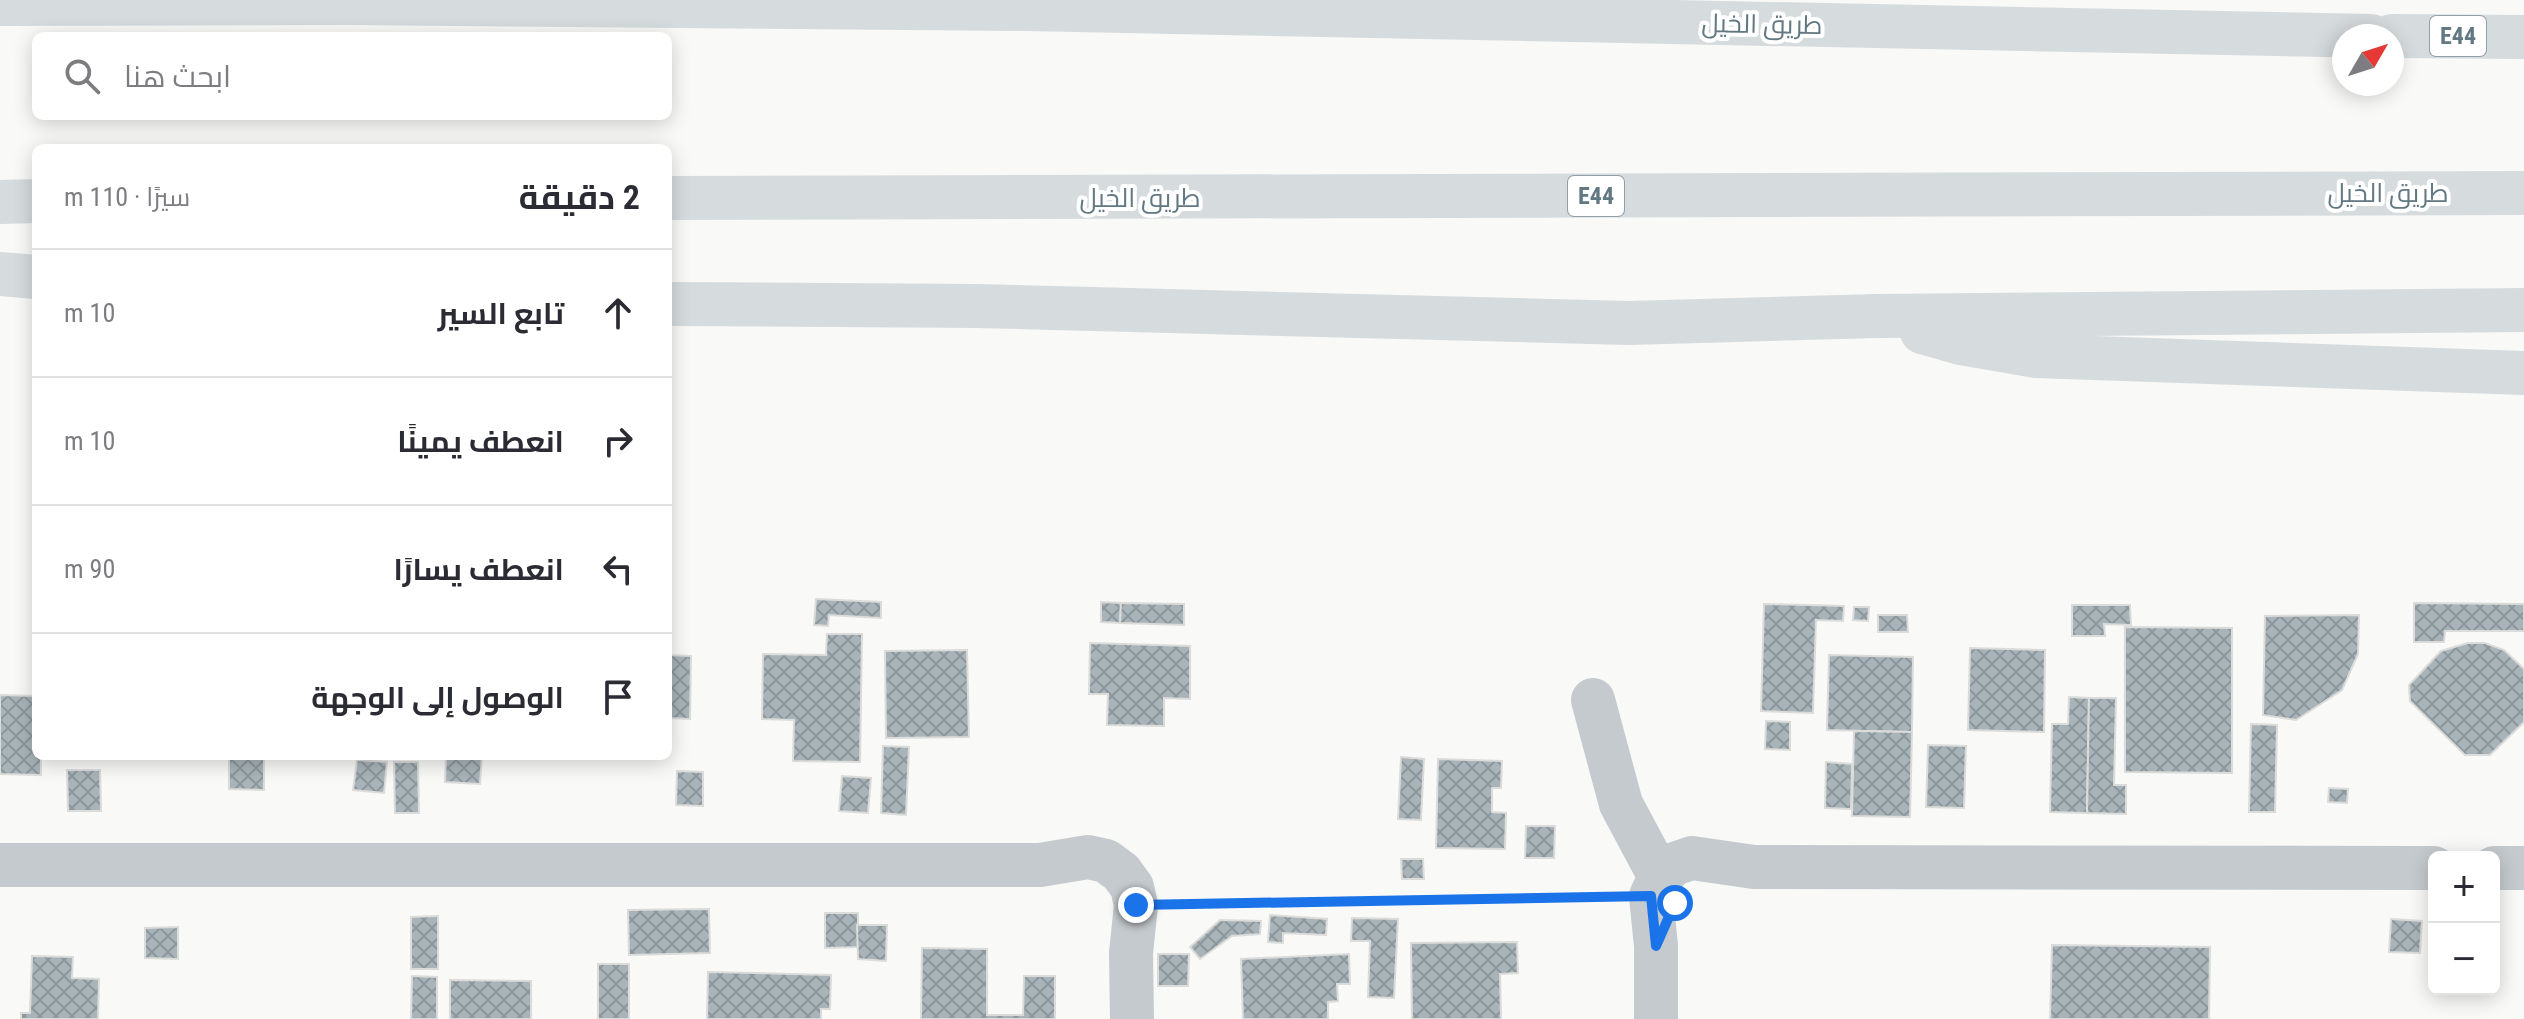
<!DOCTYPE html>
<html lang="ar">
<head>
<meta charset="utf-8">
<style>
	body { margin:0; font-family:"Roboto Condensed",Cairo,sans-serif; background:#f7f7f7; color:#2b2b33; direction:rtl }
	.controls { position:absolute; right:24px; bottom:24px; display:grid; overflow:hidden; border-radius:12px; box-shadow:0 4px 20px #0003 }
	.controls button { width:72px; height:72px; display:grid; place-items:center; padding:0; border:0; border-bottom:2px solid #e1e1e2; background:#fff; color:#2b2b33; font:40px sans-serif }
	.compass { position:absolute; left:2332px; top:24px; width:72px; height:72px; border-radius:50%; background:#fff; box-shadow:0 4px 20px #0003; rotate:51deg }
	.stop { position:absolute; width:24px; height:24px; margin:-18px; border:6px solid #1a73e8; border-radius:50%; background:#fff }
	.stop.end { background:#1a73e8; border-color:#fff; box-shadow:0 2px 8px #0008 }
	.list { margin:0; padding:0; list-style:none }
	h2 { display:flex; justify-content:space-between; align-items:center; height:104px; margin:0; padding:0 32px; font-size:34px }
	h2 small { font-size:26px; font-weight:400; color:#7c7c81 }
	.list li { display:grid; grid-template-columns:52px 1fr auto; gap:24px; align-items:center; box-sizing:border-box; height:128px; padding:0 32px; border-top:2px solid #e1e1e2 }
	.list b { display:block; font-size:30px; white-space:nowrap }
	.list em { font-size:26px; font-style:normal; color:#7c7c81 }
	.icon { flex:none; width:44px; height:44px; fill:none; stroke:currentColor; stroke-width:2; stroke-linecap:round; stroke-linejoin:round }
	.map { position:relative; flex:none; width:2524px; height:1019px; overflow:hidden; direction:ltr }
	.search { position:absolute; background:#fff; box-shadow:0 4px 20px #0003; left:32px; top:32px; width:640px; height:88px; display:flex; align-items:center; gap:20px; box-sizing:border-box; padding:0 28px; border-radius:12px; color:#7c7c81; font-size:30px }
	.panel { position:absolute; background:#fff; box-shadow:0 4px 20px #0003; left:32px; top:144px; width:640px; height:616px; border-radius:12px; direction:rtl }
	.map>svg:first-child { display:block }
</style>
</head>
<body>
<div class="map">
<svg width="2524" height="1019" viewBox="0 0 2524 1019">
	<defs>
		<pattern id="building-cross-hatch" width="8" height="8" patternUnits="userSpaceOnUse" patternTransform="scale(2)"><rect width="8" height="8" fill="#a8b4b9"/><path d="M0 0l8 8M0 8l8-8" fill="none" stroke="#8c979c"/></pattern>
	</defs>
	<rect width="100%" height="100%" fill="#f9f9f7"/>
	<g fill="url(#building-cross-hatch)" stroke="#dbdbd9" stroke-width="2">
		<path d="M816,599L881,602V618L829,615L828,626L814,625Z"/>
		<path d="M1101,602L1121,603L1120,623L1101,622Z"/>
		<path d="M1121,603L1184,604V625L1120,623Z"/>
		<path d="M2414,603L2524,604V631H2445L2444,642H2414Z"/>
		<path d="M1764,604L1844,606L1843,621L1816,620L1813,713L1761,711Z"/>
		<path d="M2072,605H2130L2131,625L2104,624L2105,636H2072Z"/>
		<path d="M1854,607H1869L1868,621L1853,620Z"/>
		<path d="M1878,615H1907L1908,632H1878Z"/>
		<path d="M2359,615L2358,654L2342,690L2296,720L2263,715L2265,616Z"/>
		<path d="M2125,627L2232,628V773L2125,772Z"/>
		<path d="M827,634H862L860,762L793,761L794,720L762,719L763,654L826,655Z"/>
		<path d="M1090,643L1190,646V699L1164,698V726L1107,725L1108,694H1089Z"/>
		<path d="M2468,643H2485L2504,650L2524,669V722L2490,755H2465L2410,701L2409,685L2441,651Z"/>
		<path d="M1970,648L2045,650L2044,732L1968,730Z"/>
		<path d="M967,650L969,737L886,738L885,651Z"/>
		<path d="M668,655L691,656L690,719L668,718Z"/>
		<path d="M1829,655L1913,657L1912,732L1827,730Z"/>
		<path d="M0,695L36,696V756H41V775L0,774Z"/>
		<path d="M2069,697L2089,698L2087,813L2050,812L2052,724H2068Z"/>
		<path d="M2089,698H2116L2114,785H2126V814L2087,813Z"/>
		<path d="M1766,721L1790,722V750L1765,749Z"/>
		<path d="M2251,724L2277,725L2275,812H2249Z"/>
		<path d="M1854,731L1912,732L1910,817L1852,816Z"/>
		<path d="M1928,745L1966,746L1964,808L1926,807Z"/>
		<path d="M883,746L909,747L906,815L881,813Z"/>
		<path d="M446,756H482L480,784L445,782Z"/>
		<path d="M229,757H264V790L229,789Z"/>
		<path d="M1401,757L1424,759L1421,820L1398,819Z"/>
		<path d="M1438,759L1502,761L1501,788H1492V812L1506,813L1505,849L1436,848Z"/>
		<path d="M357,760L387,762L384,793L353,790Z"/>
		<path d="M394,762H418L419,813H395Z"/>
		<path d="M1826,762L1852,764L1851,809L1825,808Z"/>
		<path d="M67,770H100L101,811H68Z"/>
		<path d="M677,771L703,772V806L676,805Z"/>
		<path d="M842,776L871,778L868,813L839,811Z"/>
		<path d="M2329,788L2348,789L2347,803L2328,802Z"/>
		<path d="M1526,826H1555L1554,858H1525Z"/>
		<path d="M1401,859H1423L1424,879H1402Z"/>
		<path d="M709,909L710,953L629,955L628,910Z"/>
		<path d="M825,913H858V947L825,948Z"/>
		<path d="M1270,915L1327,919L1326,935L1283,933V943L1268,942Z"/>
		<path d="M438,916V969H411V917Z"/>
		<path d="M1352,918L1398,919L1394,998L1368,997L1370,941H1351Z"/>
		<path d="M2391,919L2422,921L2420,953L2389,952Z"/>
		<path d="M1220,920L1261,921L1260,934L1232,936L1200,959L1190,947Z"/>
		<path d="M857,925H887L886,961L858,959Z"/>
		<path d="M178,927V959L145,958V928Z"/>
		<path d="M1517,942L1518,973L1500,974L1501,1019H1412L1411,943Z"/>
		<path d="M2052,945L2210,947L2209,1019H2050Z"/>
		<path d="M922,948L987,949V1015H1023L1024,976H1055V1019H921Z"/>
		<path d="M1158,954H1189L1188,986H1158Z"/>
		<path d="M1349,954L1350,984H1337L1338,1001L1328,1002V1019H1243L1241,959Z"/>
		<path d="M32,956L73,957L72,978L99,979L98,1019H21V1013H30Z"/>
		<rect x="598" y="964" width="31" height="55"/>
		<path d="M708,972L831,975L830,1009H821V1019H707Z"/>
		<path d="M412,976L437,977V1019H411Z"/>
		<path d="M450,980L531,981V1019H450Z"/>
	</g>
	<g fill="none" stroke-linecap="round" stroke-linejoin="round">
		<path stroke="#bec2c4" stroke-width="5" stroke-dasharray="4 4" stroke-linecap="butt" d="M1176,904L1614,897"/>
		<g stroke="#c4cacd" stroke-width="44">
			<path d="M1593,700L1621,804L1660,877"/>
			<path d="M0,865H1040L1088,857L1106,861L1121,872L1132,887L1136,905L1131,953L1132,1019"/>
			<path d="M2494,868H2524"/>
			<path d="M1656,1019V946L1651,896L1660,877L1674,864L1692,858L1754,867L2434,868"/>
		</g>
		<g stroke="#d6dbde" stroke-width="44">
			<path d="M0,4L352,3L1026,9L2371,36"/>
			<path d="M2392,36L2524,37"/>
			<path d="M668,198C1287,198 1905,193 2524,193"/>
			<path d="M0,202L36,201"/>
			<path d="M0,274L36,277"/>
			<path d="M668,304L977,306L1629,323L1878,316L2524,310"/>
			<path d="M1922,332L1961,343L2036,356L2524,373"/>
		</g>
	</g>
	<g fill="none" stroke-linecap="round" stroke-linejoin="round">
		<path stroke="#1a73e8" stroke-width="10" d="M1136,905L1651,896L1656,946L1675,903"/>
	</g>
	<g text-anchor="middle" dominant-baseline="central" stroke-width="8" stroke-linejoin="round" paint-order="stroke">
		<g fill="#fff" stroke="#91a0a8" stroke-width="2">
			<rect x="2430" y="16" width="56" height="40" rx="6"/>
			<rect x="1568" y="176" width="56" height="40" rx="6"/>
		</g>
		<g font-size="24" font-weight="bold" fill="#627883">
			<text x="2458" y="36">E44</text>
			<text x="1596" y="196">E44</text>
		</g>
		<g font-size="26" fill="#627883" stroke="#fff">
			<text transform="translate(1762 24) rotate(1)">طريق الخيل</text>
			<text x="2388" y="193">طريق الخيل</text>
			<text x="1140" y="198">طريق الخيل</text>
		</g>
	</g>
</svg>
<div class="controls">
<button>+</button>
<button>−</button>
</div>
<svg class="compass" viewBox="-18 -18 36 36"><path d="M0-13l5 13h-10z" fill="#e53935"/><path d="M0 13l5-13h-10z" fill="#7c7c81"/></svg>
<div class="stop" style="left:1675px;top:903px"></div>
<div class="stop end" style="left:1136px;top:905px"></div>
<div class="search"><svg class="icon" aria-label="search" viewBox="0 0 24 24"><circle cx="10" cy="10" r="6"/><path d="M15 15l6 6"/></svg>ابحث هنا</div>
<section class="panel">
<h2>2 دقيقة<small>سيرًا · 110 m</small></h2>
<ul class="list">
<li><svg class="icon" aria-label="ahead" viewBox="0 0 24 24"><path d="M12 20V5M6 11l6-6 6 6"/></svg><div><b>تابع السير</b></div><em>10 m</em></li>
<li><svg class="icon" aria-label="right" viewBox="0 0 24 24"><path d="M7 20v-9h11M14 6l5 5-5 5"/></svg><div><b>انعطف يمينًا</b></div><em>10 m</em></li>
<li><svg class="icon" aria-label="left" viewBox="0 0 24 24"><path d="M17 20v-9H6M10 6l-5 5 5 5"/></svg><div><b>انعطف يسارًا</b></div><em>90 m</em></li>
<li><svg class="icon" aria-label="arrive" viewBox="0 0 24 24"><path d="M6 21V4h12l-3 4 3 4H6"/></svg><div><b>الوصول إلى الوجهة</b></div></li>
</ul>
</section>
</div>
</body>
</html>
